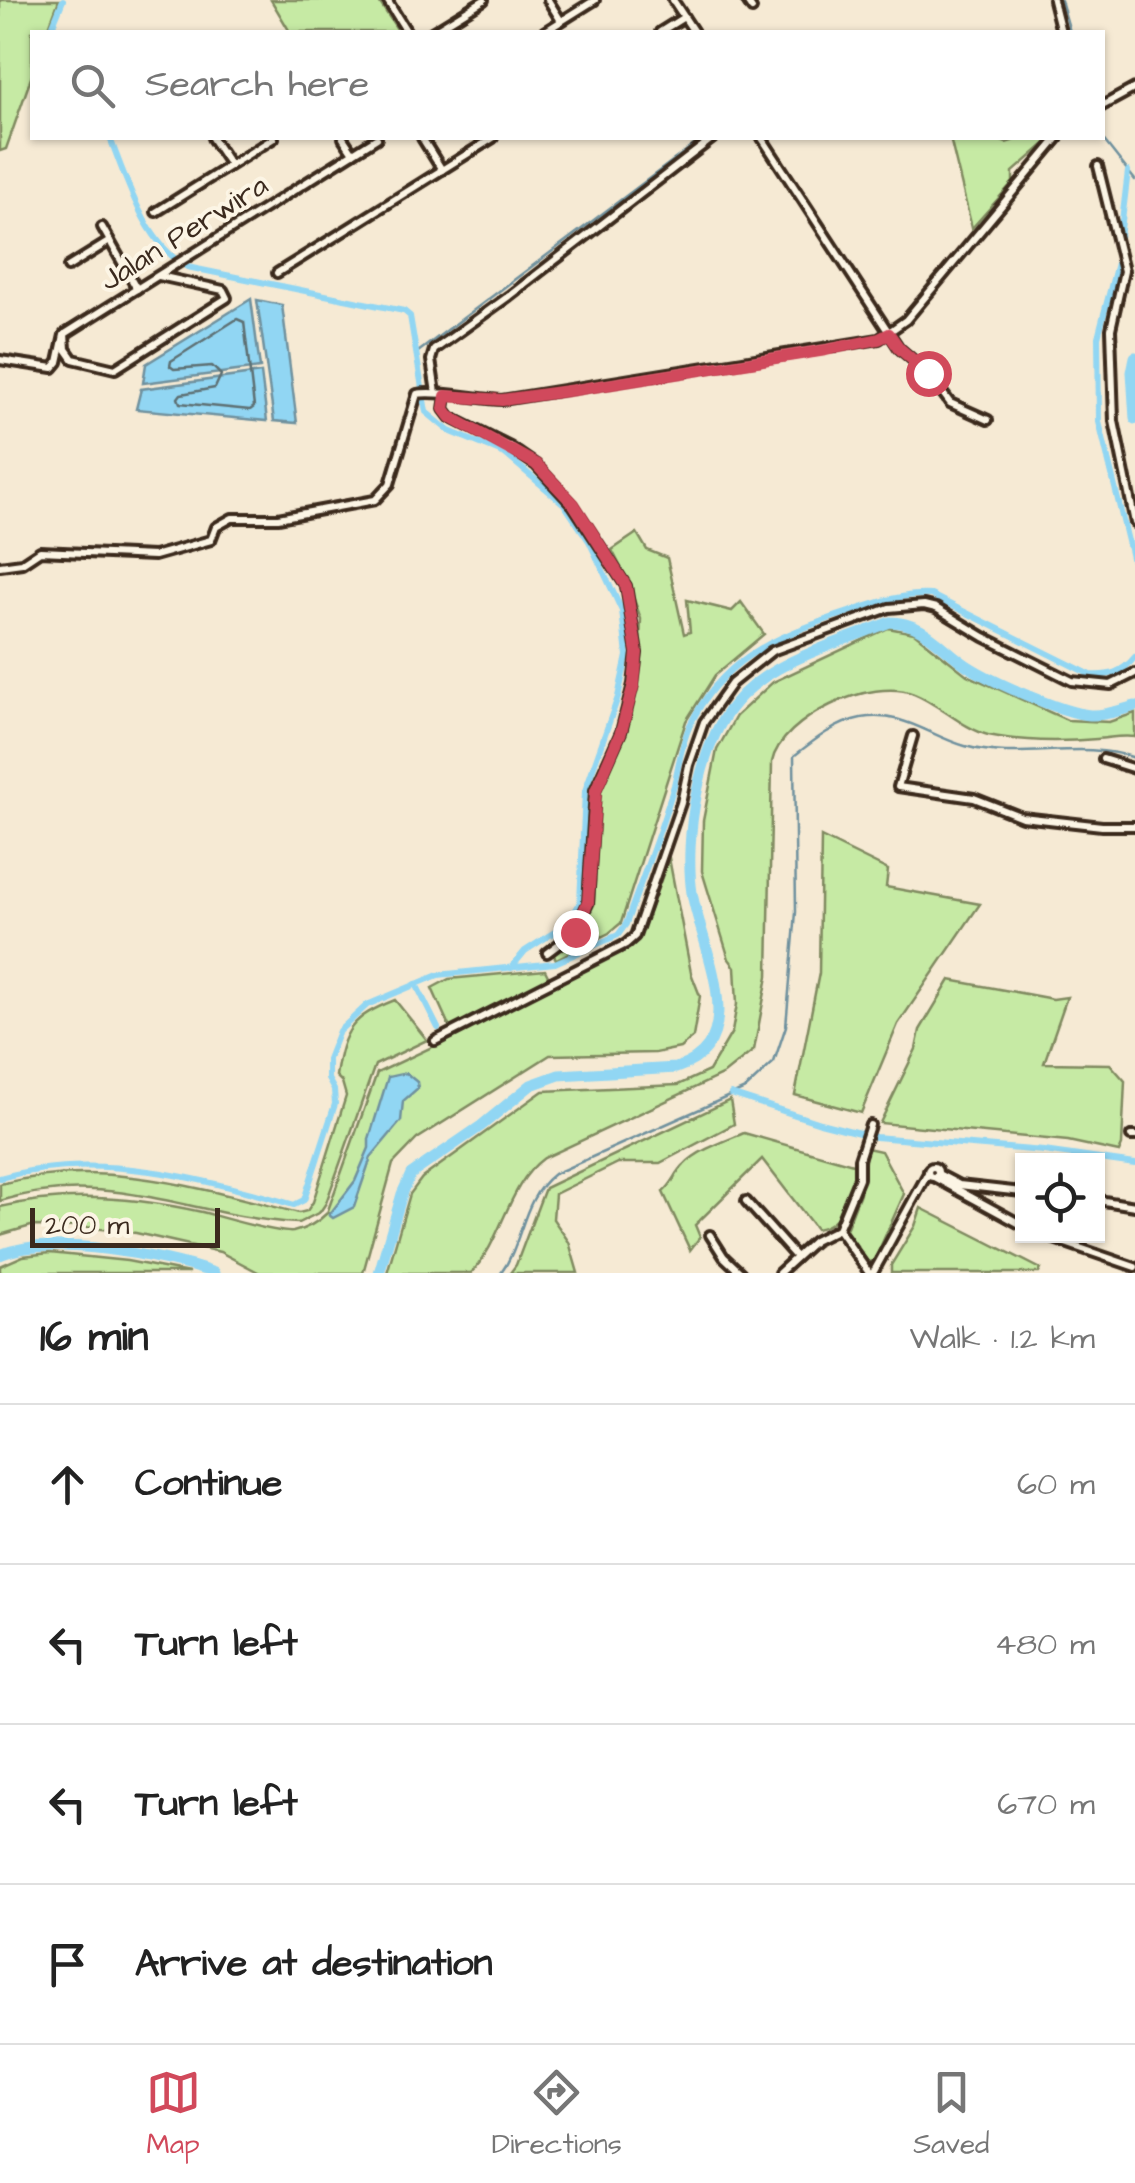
<!DOCTYPE html>
<html lang="en">
<head>
<meta charset="utf-8">
<style>
	body { margin:0; font-family:"Architects Daughter",sans-serif; background:#f2f2f2; color:#222 }
	.controls { position:absolute; right:30px; bottom:30px; display:grid; overflow:hidden; border-radius:0px; box-shadow:0 2px 8px #0004 }
	.controls button { width:90px; height:90px; display:grid; place-items:center; padding:0; border:0; border-bottom:2px solid #e0e0e0; background:#fff; color:#222; font:50px sans-serif }
	.scale { position:absolute; left:30px; bottom:25px; width:190px; box-sizing:border-box; padding-left:10px; border:5px solid #3b2a1e; border-top:0; font-size:28px; line-height:35px; white-space:nowrap; color:#3b2a1e; -webkit-text-stroke:8px #fcf5e5; paint-order:stroke }
	.stop { position:absolute; width:30px; height:30px; margin:-22px; border:8px solid #d1495b; border-radius:50%; background:#fff }
	.stop.end { background:#d1495b; border-color:#fff; box-shadow:0 2px 10px #0008 }
	.list { margin:0; padding:0; list-style:none }
	h2 { display:flex; justify-content:space-between; align-items:center; height:130px; margin:0; padding:0 40px; font-size:42px }
	h2 small { font-size:32px; font-weight:400; color:#767676 }
	.list li { display:grid; grid-template-columns:65px 1fr auto; gap:30px; align-items:center; box-sizing:border-box; height:160px; padding:0 40px; border-top:2px solid #e0e0e0 }
	.list b { display:block; font-size:38px; white-space:nowrap }
	.list em { font-size:32px; font-style:normal; color:#767676 }
	.icon { flex:none; width:55px; height:55px; fill:none; stroke:currentColor; stroke-width:2; stroke-linecap:round; stroke-linejoin:round }
	.map { position:relative; flex:none; width:1135px; height:1273px; overflow:hidden }
	.search { position:absolute; background:#fff; box-shadow:0 2px 8px #0004; left:30px; right:30px; top:30px; height:110px; display:flex; align-items:center; gap:25px; box-sizing:border-box; padding:0 35px; border-radius:0px; color:#767676; font-size:38px }
	.sheet { height:770px; background:#fff }
	nav { display:flex; justify-content:space-around; align-items:center; box-sizing:border-box; height:140px; border-top:2px solid #e0e0e0; background:#fff; font-size:28px; color:#767676 }
	nav a { display:grid; justify-items:center; gap:5px }
	nav .on { color:#d1495b }
	.map>svg:first-child { display:block }
</style>
</head>
<body>
<div class="map">
<svg width="1135" height="1273" viewBox="0 0 1135 1273">
	<rect width="100%" height="100%" fill="#f6ead4"/>
	<filter id="ink" filterUnits="userSpaceOnUse"><feTurbulence type="fractalNoise" baseFrequency=".01" numOctaves="2"/><feDisplacementMap in="SourceGraphic" scale="20" xChannelSelector="R" yChannelSelector="G"/><feConvolveMatrix kernelMatrix="1 2 1 2 8 2 1 2 1" color-interpolation-filters="sRGB"/></filter>
	<g filter="url(#ink)">
		<g fill="#c6eaa4" stroke="#808a61" stroke-width="2.5">
			<path d="M0,0H59L47,32H32V75L6,149L0,151Z"/>
			<path d="M271,0H378L399,32H290Z"/>
			<path d="M950,138H995L1006,143L1021,138H1052L1013,172V182L972,228Z"/>
			<path d="M637,533L647,550L667,558L684,634L690,632L687,600L732,611L741,602L764,634L715,675L686,721L621,923L609,933L556,959L553,954L579,934L594,905L599,789L626,732L638,684L641,619L626,577L612,550Z"/>
			<path d="M888,628L914,633L967,675L1067,720L1109,722L1135,713V737C1121,735 1110,738 1097,739C1062,742 1023,742 988,735C962,728 939,704 914,694C873,676 781,718 772,762L768,976L754,1050L724,1074L544,1158C506,1186 504,1239 471,1273H387L410,1194L422,1178L543,1091L678,1085L709,1071L732,1032L737,1004L735,967L729,959L702,871L703,821L717,750L736,716L773,682Z"/>
			<path d="M821,837L888,870L886,887L980,904L898,1024L861,1113L795,1095L819,973Z"/>
			<path d="M669,858L691,973L700,996L693,1037L680,1048L655,1053L550,1055L417,1139L393,1164L363,1273H260L220,1252L136,1233L85,1227L31,1226L0,1235V1207C67,1191 135,1197 202,1212C221,1217 277,1234 293,1232C306,1229 318,1222 327,1213L377,1073L464,1032L634,942L641,934Z"/>
			<path d="M545,970L549,978L450,1028L432,988L449,979Z"/>
			<path d="M950,980L1053,999L1067,997L1044,1063L1110,1064L1125,1081L1122,1145L1119,1152L1068,1141L880,1123L916,1049L920,1030Z"/>
			<path d="M395,1000L427,1040L375,1065L326,1203L320,1212L298,1223C196,1218 108,1167 0,1201V1184C103,1158 199,1188 299,1213L307,1211L313,1202L346,1096L342,1082L336,1076C343,1029 352,1017 395,1000Z"/>
			<path d="M730,1100L734,1124L660,1163H618L555,1194L553,1219L569,1242L578,1273H510L516,1265L545,1188Z"/>
			<path d="M744,1133L853,1164L857,1171C848,1194 844,1225 816,1229L762,1159L695,1225L700,1237L690,1250L663,1192C673,1184 675,1174 684,1165C698,1150 725,1141 744,1133Z"/>
			<path d="M867,1148L881,1151L904,1194L874,1261L868,1262L845,1232L860,1193Z"/>
			<path d="M921,1208L1041,1269L1039,1273H891V1265L915,1226Z"/>
			<path d="M50,1253L127,1261L189,1273H0V1266L23,1256Z"/>
		</g>
		<g fill="#91d6f3" stroke="#6f919e" stroke-width="2.5">
			<path d="M251,299L260,368L143,383L146,364Z"/>
			<path d="M257,300L282,305L297,423L274,421Z"/>
			<path d="M261,373L267,421L136,409L141,389Z"/>
			<path d="M406,1073L417,1082L418,1088L403,1101L401,1121L371,1157L354,1207L333,1218L329,1215L355,1181L369,1148V1139L388,1077Z"/>
		</g>
		<g fill="none" stroke-linecap="round" stroke-linejoin="round">
			<path stroke="#5d6f73" stroke-width="2.5" d="M237,319L244,322L254,407L250,410L180,403L178,398L181,394L215,388L221,375L212,366L174,369L170,366L171,361Z"/>
			<g stroke="#6f919e" stroke-width="2.5">
				<path d="M1061,0L1070,32"/>
				<path d="M1102,138L1135,180"/>
				<path d="M418,352L703,138"/>
				<path d="M501,1273C524,1241 521,1200 554,1174L745,1089L774,1062L786,1026L796,912L794,756C813,741 837,722 861,718C904,711 927,735 965,746C1020,762 1080,739 1135,758"/>
			</g>
			<g stroke="#91d6f3" stroke-width="6">
				<path d="M54,32L52,27L63,0"/>
				<path d="M110,138C127,181 145,243 187,267L404,311L410,316L426,412L449,431L505,454L564,504L589,541L622,611L627,656L618,697L585,791L580,903L567,924L525,951L511,968"/>
				<path d="M1128,171L1117,263L1098,337L1099,422L1135,570"/>
				<path d="M416,984L438,1028"/>
				<path d="M731,1094L820,1123L875,1137L1044,1151L1135,1164"/>
				<path d="M0,1178C94,1150 203,1178 294,1205L304,1200L335,1104L334,1090L328,1079V1059L339,1031L367,1005L438,975L555,963L618,935L626,924C642,878 661,832 674,785C679,765 681,744 690,725C721,661 770,639 834,617C866,607 897,593 931,595L1091,675C1110,676 1122,673 1135,657"/>
			</g>
			<g stroke="#91d6f3" stroke-width="11">
				<path d="M1135,357L1132,372L1135,419"/>
				<path d="M0,1255C50,1234 163,1255 214,1273"/>
				<path d="M379,1273L402,1194L411,1174L481,1126L531,1085L559,1075L676,1068C754,1044 701,946 692,893C684,839 698,745 735,703C771,660 840,643 890,622C921,622 938,644 962,662C985,679 1062,713 1090,715C1104,716 1121,710 1135,706"/>
			</g>
			<g stroke="#3b2a1e" stroke-width="14">
				<g id="minor">
					<path d="M387,0L407,32"/>
					<path d="M548,0L561,21"/>
					<path d="M673,0L694,32"/>
					<path d="M746,0L752,9"/>
					<path d="M1053,0L1061,32"/>
					<path d="M432,32L484,0"/>
					<path d="M544,32L595,0"/>
					<path d="M660,32L684,17"/>
					<path d="M1102,106L1135,88"/>
					<path d="M212,138L230,165"/>
					<path d="M343,138L353,153"/>
					<path d="M422,138L442,170"/>
					<path d="M762,138L899,348L928,373L950,403L988,420"/>
					<path d="M1098,166L1124,271L1111,329L1114,421L1135,523"/>
					<path d="M156,212L274,138"/>
					<path d="M102,227L137,289"/>
					<path d="M68,267L110,241"/>
					<path d="M277,273L493,138"/>
					<path d="M65,334L377,138"/>
					<path d="M65,334L66,349L73,359L115,369L227,298L223,290L159,276"/>
					<path d="M0,360L53,368L58,362L64,335"/>
					<path d="M436,393L431,360L434,350L509,296L713,138"/>
					<path d="M446,396L444,409L450,417L510,447L536,465L573,505L626,586L637,653L633,684L621,732L595,790L588,903L575,932L547,953"/>
					<path d="M0,566L22,563L40,551L154,556L211,540L216,527L232,518H278L375,500L390,484L417,394C434,390 480,399 502,400L879,339L906,320L1058,138"/>
					<path d="M913,736L898,787L974,798L1022,817L1102,826H1135"/>
					<path d="M1103,759L1135,769"/>
					<path d="M435,1041L626,944L635,936L681,803L689,765L704,722L732,683L772,651L889,608L924,605L936,608L984,637L1072,681L1111,685L1135,673"/>
					<path d="M1131,1136H1135"/>
					<circle cx="933" cy="1172" r="5"/>
					<path d="M938,1174L959,1185L1022,1192"/>
					<path d="M934,1177L1022,1225"/>
					<path d="M1098,1200L1135,1206"/>
					<path d="M746,1201L796,1257"/>
					<path d="M838,1229L859,1178V1159L870,1125"/>
					<path d="M838,1229L869,1273"/>
					<path d="M710,1235L724,1257L741,1273"/>
					<path d="M1045,1236L1135,1267"/>
					<path d="M779,1273L814,1241L838,1229"/>
					<path d="M873,1273L928,1173"/>
				</g>
			</g>
			<use href="#minor" stroke="#fcf5e5" stroke-width="6"/>
		</g>
	</g>
	<g fill="none" stroke-linecap="round" stroke-linejoin="round" filter="url(#ink)">
		<path stroke="#d1495b" stroke-width="12" d="M575,932L588,902L596,790L621,732L634,684L637,653L626,586L574,504L536,464L450,417L444,409L446,396L502,400L575,390L826,350L879,339L889,334L899,348L928,373"/>
	</g>
	<g text-anchor="middle" dominant-baseline="central" stroke-width="8" stroke-linejoin="round" paint-order="stroke">
		<g font-size="30" fill="#3b2a1e" stroke="#fcf5e5">
			<text transform="translate(184 233) rotate(-32)">Jalan Perwira</text>
		</g>
	</g>
</svg>
<div class="controls">
<button><svg class="icon" aria-label="locate" viewBox="0 0 24 24"><circle cx="12" cy="12" r="6"/><path d="M12 2v4M12 18v4M2 12h4M18 12h4"/></svg></button>
</div>
<div class="scale">200 m</div>
<div class="stop" style="left:928px;top:373px"></div>
<div class="stop end" style="left:575px;top:932px"></div>
<div class="search"><svg class="icon" aria-label="search" viewBox="0 0 24 24"><circle cx="10" cy="10" r="6"/><path d="M15 15l6 6"/></svg>Search here</div>
</div>
<section class="sheet">
<h2>16 min<small>Walk · 1.2 km</small></h2>
<ul class="list">
<li><svg class="icon" aria-label="ahead" viewBox="0 0 24 24"><path d="M12 20V5M6 11l6-6 6 6"/></svg><div><b>Continue</b></div><em>60 m</em></li>
<li><svg class="icon" aria-label="left" viewBox="0 0 24 24"><path d="M17 20v-9H6M10 6l-5 5 5 5"/></svg><div><b>Turn left</b></div><em>480 m</em></li>
<li><svg class="icon" aria-label="left" viewBox="0 0 24 24"><path d="M17 20v-9H6M10 6l-5 5 5 5"/></svg><div><b>Turn left</b></div><em>670 m</em></li>
<li><svg class="icon" aria-label="arrive" viewBox="0 0 24 24"><path d="M6 21V4h12l-3 4 3 4H6"/></svg><div><b>Arrive at destination</b></div></li>
</ul>
</section>
<nav>
<a class="on"><svg class="icon" aria-label="map" viewBox="0 0 24 24"><path d="M3 6l6-2 6 2 6-2v14l-6 2-6-2-6 2zM9 4v14M15 6v14"/></svg>Map</a>
<a><svg class="icon" aria-label="directions" viewBox="0 0 24 24"><path d="M12 3l9 9-9 9-9-9zM9 14v-3h6M13 9l2 2-2 2"/></svg>Directions</a>
<a><svg class="icon" aria-label="saved" viewBox="0 0 24 24"><path d="M7 4h10v16l-5-4-5 4z"/></svg>Saved</a>
</nav>
</body>
</html>
